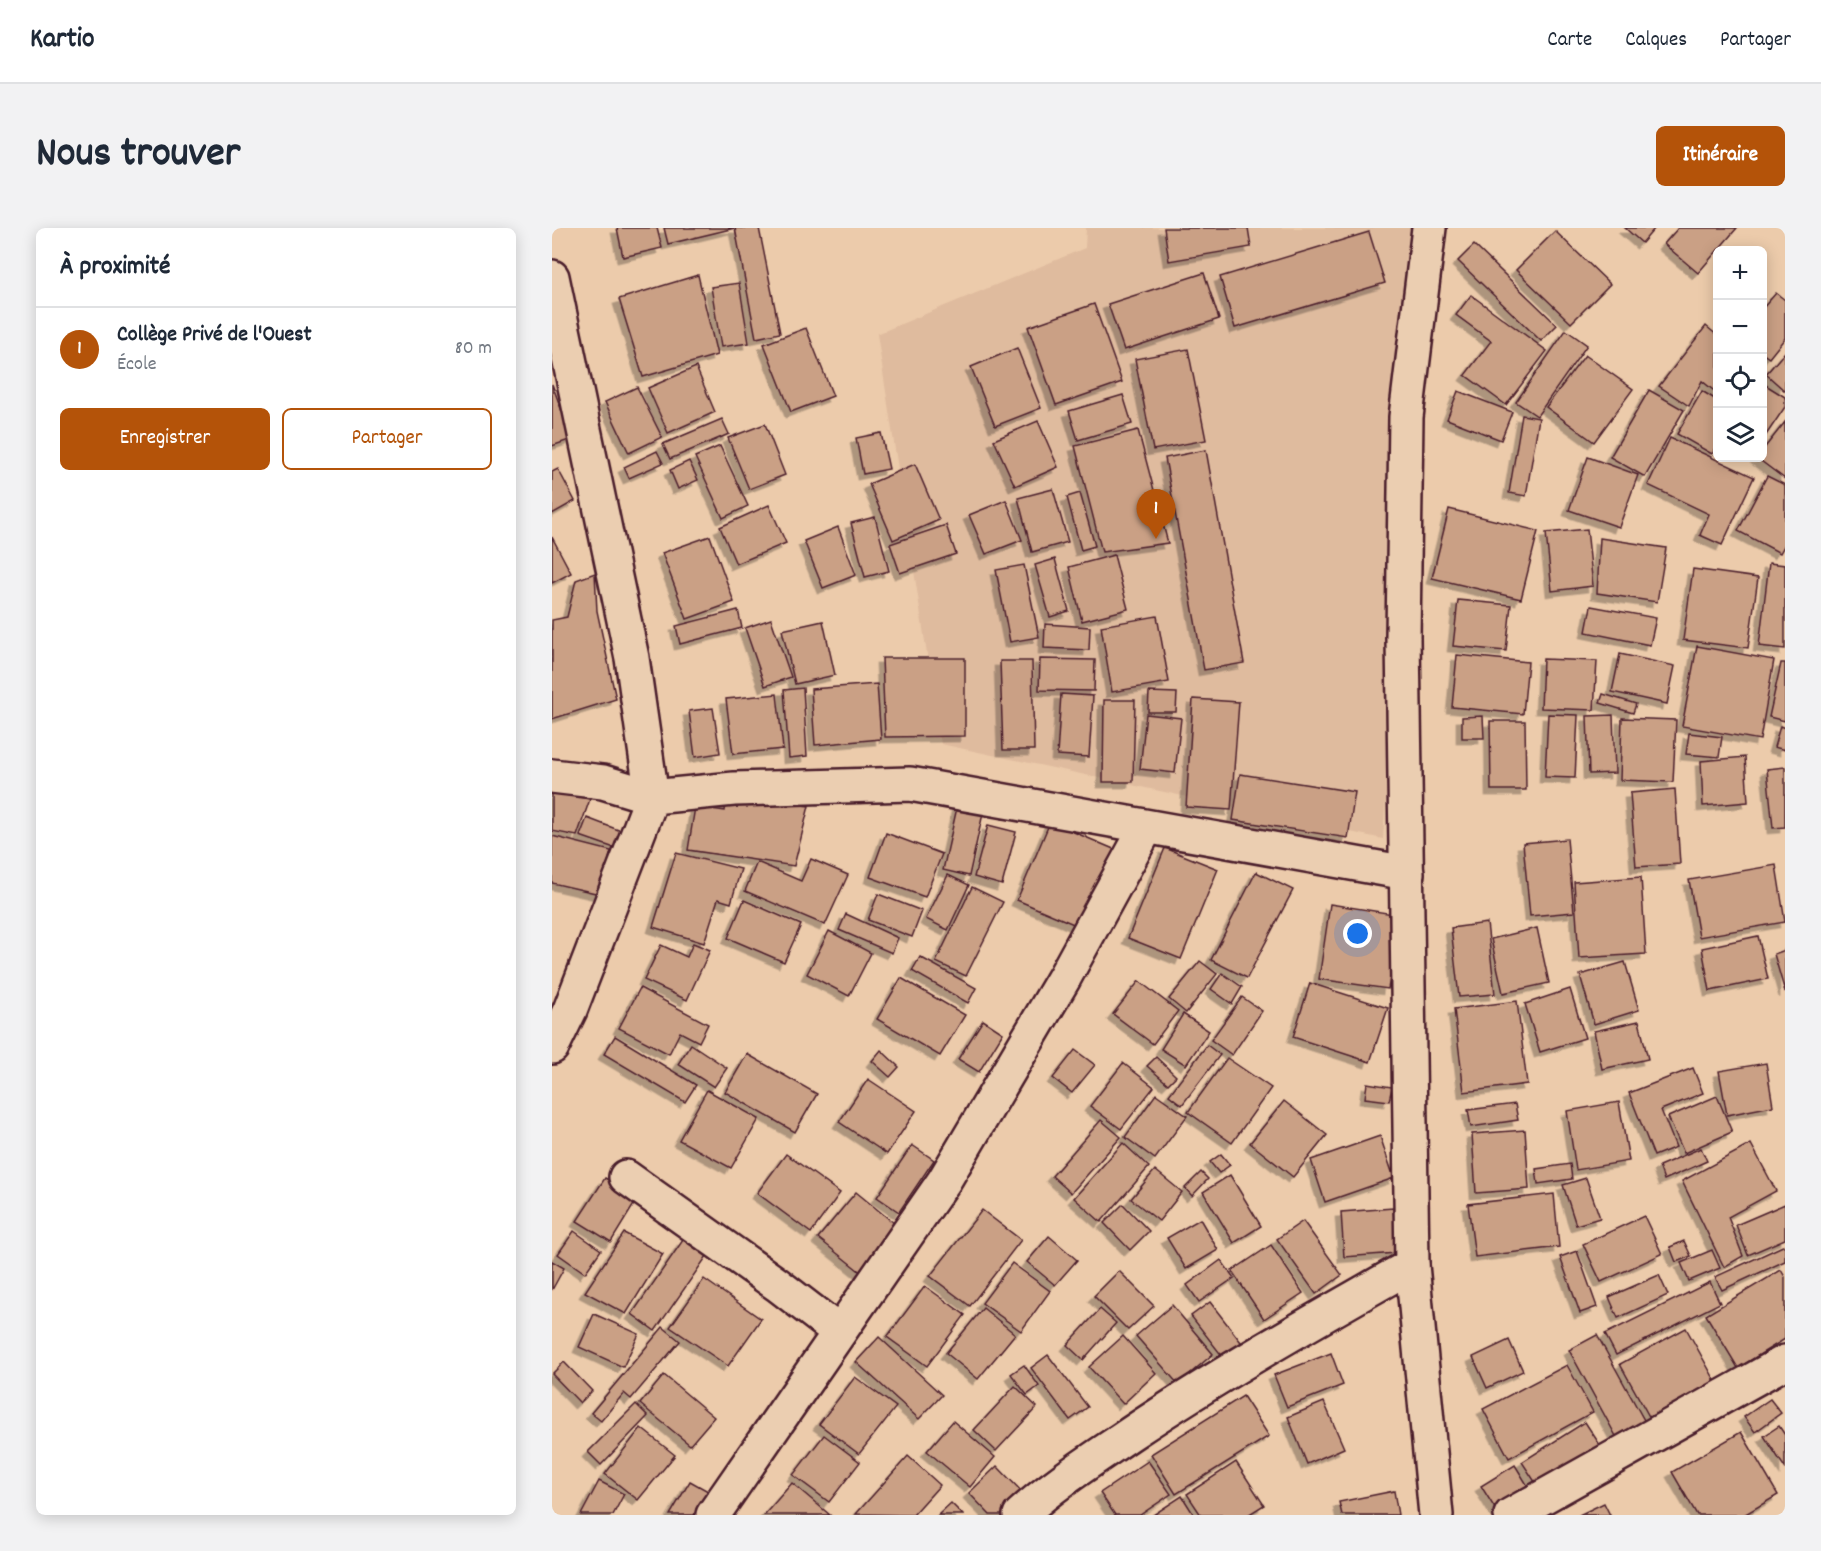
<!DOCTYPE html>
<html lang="fr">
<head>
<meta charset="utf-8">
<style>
	body { margin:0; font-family:Dekko,sans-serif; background:#f2f2f3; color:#1f2937 }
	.controls { position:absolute; right:18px; top:18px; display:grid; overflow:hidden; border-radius:9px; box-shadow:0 3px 15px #0003 }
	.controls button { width:54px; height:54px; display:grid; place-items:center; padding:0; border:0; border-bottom:2px solid #e0e1e3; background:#fff; color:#1f2937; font:30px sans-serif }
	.you { position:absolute; left:806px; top:706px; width:21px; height:21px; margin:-15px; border:4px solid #fff; border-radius:50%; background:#1a73e8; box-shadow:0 0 0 9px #1a73e833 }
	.badge { display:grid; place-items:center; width:39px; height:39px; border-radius:50%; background:#b45309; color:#fff; font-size:20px; font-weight:700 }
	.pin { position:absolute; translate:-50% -50px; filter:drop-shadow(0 2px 3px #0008) }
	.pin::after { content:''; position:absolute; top:32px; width:21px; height:18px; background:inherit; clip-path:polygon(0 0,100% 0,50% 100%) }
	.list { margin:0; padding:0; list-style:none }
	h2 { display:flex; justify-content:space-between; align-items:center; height:78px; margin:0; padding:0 24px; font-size:26px }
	h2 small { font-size:20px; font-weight:400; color:#747a83 }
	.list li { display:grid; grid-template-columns:39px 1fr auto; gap:18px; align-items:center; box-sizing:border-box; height:84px; padding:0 24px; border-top:2px solid #e0e1e3 }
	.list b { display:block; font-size:22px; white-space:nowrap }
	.list p { margin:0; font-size:20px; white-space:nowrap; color:#747a83 }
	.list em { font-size:20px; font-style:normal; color:#747a83 }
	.actions { display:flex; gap:12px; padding:18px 24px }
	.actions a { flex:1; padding:14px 0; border:2px solid #b45309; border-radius:9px; text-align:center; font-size:21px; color:#b45309 }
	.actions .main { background:#b45309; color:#fff }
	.icon { flex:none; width:33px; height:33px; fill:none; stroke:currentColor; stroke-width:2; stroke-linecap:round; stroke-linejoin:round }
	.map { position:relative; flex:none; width:1233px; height:1287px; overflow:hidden; border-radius:9px }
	header { display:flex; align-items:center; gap:36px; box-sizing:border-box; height:84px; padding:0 30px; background:#fff; border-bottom:2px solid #e0e1e3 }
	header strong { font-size:28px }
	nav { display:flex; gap:33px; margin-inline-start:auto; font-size:21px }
	.intro { display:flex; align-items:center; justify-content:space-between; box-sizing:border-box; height:144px; padding:0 36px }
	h1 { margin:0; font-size:42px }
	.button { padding:15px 27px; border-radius:9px; background:#b45309; color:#fff; font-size:21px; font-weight:700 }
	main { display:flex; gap:36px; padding:0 36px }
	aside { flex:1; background:#fff; border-radius:9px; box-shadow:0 3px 15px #0003 }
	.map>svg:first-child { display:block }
</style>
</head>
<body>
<header>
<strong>Kartio</strong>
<nav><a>Carte</a><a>Calques</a><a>Partager</a></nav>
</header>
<div class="intro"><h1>Nous trouver</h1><a class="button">Itinéraire</a></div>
<main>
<aside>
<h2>À proximité<small></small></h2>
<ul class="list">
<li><span class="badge">1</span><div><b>Collège Privé de l'Ouest</b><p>École</p></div><em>80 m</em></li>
</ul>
<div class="actions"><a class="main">Enregistrer</a><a>Partager</a></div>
</aside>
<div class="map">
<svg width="1233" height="1287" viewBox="0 0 1233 1287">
	<defs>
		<filter id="shadow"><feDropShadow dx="-5.5" dy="5.5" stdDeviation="0" flood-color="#0004"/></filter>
	</defs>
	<rect width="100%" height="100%" fill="#eccbab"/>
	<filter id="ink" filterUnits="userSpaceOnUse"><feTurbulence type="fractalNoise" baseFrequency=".0167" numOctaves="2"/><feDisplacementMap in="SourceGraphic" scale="12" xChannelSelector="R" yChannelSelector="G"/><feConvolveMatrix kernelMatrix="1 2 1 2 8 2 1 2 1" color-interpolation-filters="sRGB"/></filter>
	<g filter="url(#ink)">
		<path fill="#dfbb9e" d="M534,0H873L831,611L389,516L325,106L533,20Z"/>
		<g fill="#caa085" stroke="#4a1f2b" stroke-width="1.5" filter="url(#shadow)">
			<path d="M65,0H105L110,20L71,29Z"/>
			<path d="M112,0H183L116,16Z"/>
			<path d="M183,0H207L228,105L204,110Z"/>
			<path d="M612,0H696L699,19L617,33Z"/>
			<path d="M1073,0H1103L1090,15Z"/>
			<path d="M1126,0H1185L1146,45L1112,16Z"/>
			<path d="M1003,3L1058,56L1019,95L964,42Z"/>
			<path d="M817,4L833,55L683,100L668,49Z"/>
			<path d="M922,17L1005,97L989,113L906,33Z"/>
			<path d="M652,45L667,91L572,122L556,76Z"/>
			<path d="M146,47L165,127L91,149L67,71Z"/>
			<path d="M187,55L197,115L169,119L159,59Z"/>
			<path d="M1224,65L1233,72V110L1217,130L1210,125V81Z"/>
			<path d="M919,67L995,123L954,177L913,147L939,113L904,87Z"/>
			<path d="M542,76L570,154L504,177L476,99Z"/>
			<path d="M1154,98L1166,108V166L1150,153L1137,178L1107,158Z"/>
			<path d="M254,100L281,168L239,184L212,116Z"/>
			<path d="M1014,102L1035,117L985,188L964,174Z"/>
			<path d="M465,120L489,180L443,198L419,139Z"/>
			<path d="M636,121L654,212L601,222L583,131Z"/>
			<path d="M1233,124V163L1214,146Z"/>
			<path d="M1033,127L1081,161L1042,214L994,179Z"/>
			<path d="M144,139L163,184L116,205L96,160Z"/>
			<path d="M0,156L20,211L0,218Z"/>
			<path d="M1212,156L1233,169V179L1210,213V159Z"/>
			<path d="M85,159L110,209L77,225L53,174Z"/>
			<path d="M1097,162L1132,182L1093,249L1058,229Z"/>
			<path d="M906,163L960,184L949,212L895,191Z"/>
			<path d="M1150,163L1166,173V217L1160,226L1125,206Z"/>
			<path d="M571,167L580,196L526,212L517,183Z"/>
			<path d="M970,187L987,190L974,268L957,265Z"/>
			<path d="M170,191L177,206L118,231L111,216Z"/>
			<path d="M486,193L506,239L463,258L442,212Z"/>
			<path d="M1233,194V251L1205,230H1210V223Z"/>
			<path d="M213,196L233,247L197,261L176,210Z"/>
			<path d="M586,202L616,315L550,324L523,218Z"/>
			<path d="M329,205L337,241L311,246L304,210Z"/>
			<path d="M1118,210L1202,249L1170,317L1148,307L1157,286L1096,257Z"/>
			<path d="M168,218L196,278L171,290L143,229Z"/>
			<path d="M654,222L692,435L652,442L613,230Z"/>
			<path d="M105,223L111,235L77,250L72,239Z"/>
			<path d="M1036,229L1086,247L1067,299L1017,282Z"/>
			<path d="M137,233L146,252L126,261L118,242Z"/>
			<path d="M363,236L387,292L341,312L317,256Z"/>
			<path d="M6,241L23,273L0,286V244Z"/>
			<path d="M1215,248L1233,257V316L1228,325L1186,303Z"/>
			<path d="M501,261L516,314L480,324L466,270Z"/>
			<path d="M528,265L543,318L529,322L515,269Z"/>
			<path d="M454,272L470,312L434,326L417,287Z"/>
			<path d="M217,277L234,315L184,336L168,299Z"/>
			<path d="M897,281L986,303L969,371L880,350Z"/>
			<path d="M323,289L337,343L313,349L299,295Z"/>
			<path d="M394,297L404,326L348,345L338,316Z"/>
			<path d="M286,299L304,347L271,360L252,313Z"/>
			<path d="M1035,301L1041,358L1000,363L994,305Z"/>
			<path d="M158,308L182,374L135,391L110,325Z"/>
			<path d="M0,309L19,345L0,355Z"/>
			<path d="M1048,310L1114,320L1105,374L1045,365Z"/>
			<path d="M562,327L576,381L530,393L517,339Z"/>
			<path d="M503,331L517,383L498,389L483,337Z"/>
			<path d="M1217,335L1233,337V421L1207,418Z"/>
			<path d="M472,337L487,409L458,414L444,342Z"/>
			<path d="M1141,341L1206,350L1196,420L1131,412Z"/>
			<path d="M43,345L45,383L64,471L0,491V392L15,389L24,352Z"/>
			<path d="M906,372L959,377L954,423L901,418Z"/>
			<path d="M1039,378L1104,390L1098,417L1034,404Z"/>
			<path d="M186,382L190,400L128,416L124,398Z"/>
			<path d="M605,388L617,454L560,464L549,398Z"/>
			<path d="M219,391L239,449L213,458L193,400Z"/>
			<path d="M271,393L283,447L243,456L230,402Z"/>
			<path d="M493,396L538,399L537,422L492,420Z"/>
			<path d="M1145,418L1222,432L1208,512L1130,498Z"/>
			<path d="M1068,426L1123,438L1115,476L1060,464Z"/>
			<path d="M905,427L976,434L971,486L900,479Z"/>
			<path d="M330,430H413V508L333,509Z"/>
			<path d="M488,431L543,432L542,463L487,462Z"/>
			<path d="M991,431L1045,433L1042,482L989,480Z"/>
			<path d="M448,433H480L482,522H451Z"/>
			<path d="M1229,435H1233V493L1217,489Z"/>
			<path d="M325,456L329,511L263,517L259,461Z"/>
			<path d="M251,460L255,528L237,530L232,462Z"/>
			<path d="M597,464L625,465L624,484H596Z"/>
			<path d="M225,466L231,521L181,526L174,471Z"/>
			<path d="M509,466L541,468L537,529L505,527Z"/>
			<path d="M1051,466L1084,476L1081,485L1048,475Z"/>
			<path d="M641,471L687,474L679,582L634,579Z"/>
			<path d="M552,472H583L581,554H551Z"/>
			<path d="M161,480L168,525L143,529L137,483Z"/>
			<path d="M594,486L629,490L623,545L588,541Z"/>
			<path d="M996,486L1026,487L1023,550L993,549Z"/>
			<path d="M1061,487L1063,545L1037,546L1035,488Z"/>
			<path d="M931,488L932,510H910V489Z"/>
			<path d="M1070,490L1124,492L1121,554L1068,552Z"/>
			<path d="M938,493H973L974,562H939Z"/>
			<path d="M1228,498L1233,500V522L1222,519Z"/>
			<path d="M1137,505L1170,509L1167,529L1134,526Z"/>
			<path d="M1193,529L1196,574L1151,578L1149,533Z"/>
			<path d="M1233,539V599L1221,600L1215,541Z"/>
			<path d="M688,546L803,564L796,610L681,592Z"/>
			<path d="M1123,561L1128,636L1084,639L1078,565Z"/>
			<path d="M0,565L38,571L25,608L0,603Z"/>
			<path d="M175,567L257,578L242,638L136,622L143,579L173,583Z"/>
			<path d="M406,575L432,581L417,648L391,642Z"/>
			<path d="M35,590L77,606L71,623L28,608Z"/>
			<path d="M498,594L564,622L531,700L465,672Z"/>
			<path d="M436,597L464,604L450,657L422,649Z"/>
			<path d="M334,605L390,626L373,669L318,649Z"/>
			<path d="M0,608L59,623L48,666L0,655Z"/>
			<path d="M1015,611L1022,684L978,688L971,615Z"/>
			<path d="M613,620L666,641L629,731L576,710Z"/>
			<path d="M124,625L189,641L179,675L166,671L152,715L101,699Z"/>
			<path d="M259,631L296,647L273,697L193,663L205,634L249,653Z"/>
			<path d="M1224,637L1233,694L1147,709L1137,652Z"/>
			<path d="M704,644L741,662L695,750L659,732Z"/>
			<path d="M396,647L417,657L396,702L374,691Z"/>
			<path d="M1089,649L1094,726L1027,730L1022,654Z"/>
			<path d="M420,659L451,674L414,748L384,734Z"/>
			<path d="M326,666L370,683L360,709L316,692Z"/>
			<path d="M192,672L249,697L232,734L176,710Z"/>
			<path d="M778,676L848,687L836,761L767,751Z"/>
			<path d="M294,686L346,710L340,725L287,702Z"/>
			<path d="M935,695L943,766L907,769L899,700Z"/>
			<path d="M985,700L997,755L951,765L939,711Z"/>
			<path d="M277,703L319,725L297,768L255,746Z"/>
			<path d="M1206,708L1216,751L1158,763L1150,720Z"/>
			<path d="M141,715L158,722L135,772L92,752L109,717L135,729Z"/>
			<path d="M1233,722V764L1222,726Z"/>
			<path d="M368,729L424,760L416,775L360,743Z"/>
			<path d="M648,733L665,746L634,785L617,771Z"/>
			<path d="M1073,734L1087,782L1042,796L1028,747Z"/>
			<path d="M670,745L690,759L680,776L659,761Z"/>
			<path d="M349,750L413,787L388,828L325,791Z"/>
			<path d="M587,753L626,783L601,816L561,786Z"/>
			<path d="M758,755L836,780L818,834L741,809Z"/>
			<path d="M88,760L156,796L147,814L128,804L117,826L67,800Z"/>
			<path d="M1018,761L1033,810L988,824L973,776Z"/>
			<path d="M690,769L710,783L680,827L659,812Z"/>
			<path d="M965,773L975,856L912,864L902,781Z"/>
			<path d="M631,786L657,803L634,837L609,821Z"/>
			<path d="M431,792L451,805L427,844L406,831Z"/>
			<path d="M1087,793L1096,831L1050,841L1042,803Z"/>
			<path d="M63,808L144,857L133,874L52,826Z"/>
			<path d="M139,816L175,840L162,859L126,836Z"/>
			<path d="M655,817L668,827L630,877L617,867Z"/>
			<path d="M329,822L347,839L338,849L320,833Z"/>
			<path d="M523,822L543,837L520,865L501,850Z"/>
			<path d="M195,826L265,866L243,904L173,864Z"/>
			<path d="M604,829L624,848L616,856L595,838Z"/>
			<path d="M675,830L719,860L680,915L636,884Z"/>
			<path d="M571,835L602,859L569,901L538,878Z"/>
			<path d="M1214,835L1221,878L1175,887L1167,843Z"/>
			<path d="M1141,840L1151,865L1109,882L1124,919L1102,928L1077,865Z"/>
			<path d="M316,851L364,883L335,926L287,894Z"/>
			<path d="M815,855L840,859L837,873L813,870Z"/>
			<path d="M155,862L207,891L179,940L127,912Z"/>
			<path d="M604,866L635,888L603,931L573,909Z"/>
			<path d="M1165,868L1180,904L1132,925L1116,889Z"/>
			<path d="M732,873L775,907L741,949L698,915Z"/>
			<path d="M1067,874L1077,933L1024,942L1015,883Z"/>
			<path d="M963,876L966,892L919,899L916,882Z"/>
			<path d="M549,892L569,909L519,965L500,948Z"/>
			<path d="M973,902L977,961L924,965L920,906Z"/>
			<path d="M828,908L842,950L773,974L759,932Z"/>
			<path d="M571,915L597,939L549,994L522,970Z"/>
			<path d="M1199,916L1224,963L1176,989L1191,1028L1172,1039L1130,953Z"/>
			<path d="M360,917L382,932L347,984L325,969Z"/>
			<path d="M1149,920L1155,933L1112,952L1107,938Z"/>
			<path d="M234,926L288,965L259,1005L205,965Z"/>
			<path d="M669,926L678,937L667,945L658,934Z"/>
			<path d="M1018,936L1020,951L986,956L984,941Z"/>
			<path d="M603,942L630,964L607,993L579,971Z"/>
			<path d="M649,944L656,951L640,968L633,960Z"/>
			<path d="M678,947L709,998L682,1015L651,964Z"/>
			<path d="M53,950L86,970L59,1014L25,993Z"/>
			<path d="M1034,950L1048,990L1024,997L1011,957Z"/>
			<path d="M304,964L348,1000L311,1046L266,1010Z"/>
			<path d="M1002,966L1007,1019L923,1029L916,976Z"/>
			<path d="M571,976L597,1003L578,1022L552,995Z"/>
			<path d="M1233,976V1011L1196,1027L1184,997Z"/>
			<path d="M841,980L845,1025L792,1029L789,984Z"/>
			<path d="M430,982L469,1012L418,1078L378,1048Z"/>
			<path d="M1092,988L1110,1026L1049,1054L1031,1016Z"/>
			<path d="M648,991L666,1022L634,1041L615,1010Z"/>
			<path d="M751,993L790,1047L764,1066L725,1011Z"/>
			<path d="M22,1003L49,1022L33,1045L6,1026Z"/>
			<path d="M72,1005L111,1026L74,1086L33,1064Z"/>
			<path d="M497,1008L525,1032L503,1057L475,1034Z"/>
			<path d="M131,1012L155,1028L103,1103L80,1086Z"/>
			<path d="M1132,1013L1139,1028L1124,1034L1118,1019Z"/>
			<path d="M719,1017L751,1065L712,1091L680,1043Z"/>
			<path d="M1233,1017V1033L1170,1062L1163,1049Z"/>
			<path d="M1160,1022L1168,1040L1137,1053L1129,1035Z"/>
			<path d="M1025,1023L1045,1079L1028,1085L1008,1029Z"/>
			<path d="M669,1032L682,1050L647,1074L635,1057Z"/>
			<path d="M0,1033L12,1040L0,1062Z"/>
			<path d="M460,1035L498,1063L469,1103L430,1075Z"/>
			<path d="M1229,1042L1233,1049V1111L1186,1140L1154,1087Z"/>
			<path d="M567,1043L602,1078L576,1102L542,1068Z"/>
			<path d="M1107,1047L1116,1067L1066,1090L1057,1069Z"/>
			<path d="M152,1051L209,1091L176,1138L118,1099Z"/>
			<path d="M1158,1054L1168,1075L1064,1127L1053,1106Z"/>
			<path d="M373,1058L413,1087L375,1138L335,1109Z"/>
			<path d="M658,1074L692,1118L674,1133L639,1088Z"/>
			<path d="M620,1077L661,1126L626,1156L584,1108Z"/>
			<path d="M431,1080L463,1106L426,1151L394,1125Z"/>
			<path d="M548,1081L564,1095L531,1132L515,1117Z"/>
			<path d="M42,1086L87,1106L71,1139L27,1119Z"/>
			<path d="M111,1099L128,1113L79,1171L72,1165L49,1193L39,1185Z"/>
			<path d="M1134,1100L1165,1156L1099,1192L1068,1136Z"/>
			<path d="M1045,1107L1093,1194L1065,1210L1017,1122Z"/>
			<path d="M571,1108L604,1145L571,1176L537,1139Z"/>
			<path d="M327,1109L390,1167L367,1191L304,1134Z"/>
			<path d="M957,1112L971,1143L935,1160L921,1129Z"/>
			<path d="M779,1125L791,1157L735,1179L722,1147Z"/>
			<path d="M496,1127L536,1179L518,1192L479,1140Z"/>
			<path d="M12,1134L40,1163L28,1175L0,1146Z"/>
			<path d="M472,1137L487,1158L475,1167L459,1146Z"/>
			<path d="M1015,1137L1041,1184L957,1230L931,1181Z"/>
			<path d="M112,1147L162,1189L138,1217L88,1176Z"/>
			<path d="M303,1149L344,1179L307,1226L267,1196Z"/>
			<path d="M463,1158L485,1179L444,1223L422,1202Z"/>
			<path d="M691,1168L717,1208L624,1266L599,1226Z"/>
			<path d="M1218,1171L1229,1185L1203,1204L1192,1189Z"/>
			<path d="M772,1174L792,1220L755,1236L736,1189Z"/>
			<path d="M84,1176L96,1188L49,1237L36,1224Z"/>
			<path d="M401,1193L443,1229L418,1259L375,1223Z"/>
			<path d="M1033,1194L1052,1223L989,1263L970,1234Z"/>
			<path d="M1227,1198L1233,1207V1240L1212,1208Z"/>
			<path d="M89,1200L123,1227L86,1272L53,1246Z"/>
			<path d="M1189,1204L1226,1267L1192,1287H1145L1120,1244Z"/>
			<path d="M272,1207L308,1234L277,1274L241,1247Z"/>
			<path d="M356,1228L388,1257L361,1287L304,1286Z"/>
			<path d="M596,1233L619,1266L588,1287H563L548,1265Z"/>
			<path d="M684,1234L712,1277L696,1287H649L635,1266Z"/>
			<path d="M963,1237L982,1268L947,1287L929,1258Z"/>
			<path d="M445,1238L473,1267L452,1287H438L417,1265Z"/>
			<path d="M47,1253L72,1266L61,1287H29Z"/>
			<path d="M138,1253L156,1263L142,1287H118Z"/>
			<path d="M240,1255L278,1287H212Z"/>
			<path d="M842,1263L846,1287H790L787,1274Z"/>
			<path d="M630,1268L642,1287H601Z"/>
			<path d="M399,1275L411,1287H386Z"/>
			<path d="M1052,1275L1058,1287H1027Z"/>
		</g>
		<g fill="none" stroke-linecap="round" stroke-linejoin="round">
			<g stroke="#4a1f2b" stroke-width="38">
				<g id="minor">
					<path d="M877,0L854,189L851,410L860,1037L884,1287"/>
					<path d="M0,49L80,430L100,569L51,554L0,548"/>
					<path d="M0,819L18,782L100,569L182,561L358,556L855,645"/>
					<path d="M74,949L226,1057L287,1104"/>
					<path d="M161,1287L392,953L512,750L594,600"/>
					<path d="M468,1287C502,1256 540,1232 578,1206C669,1145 765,1091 860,1037"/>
					<path d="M959,1287L1233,1134"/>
				</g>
			</g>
			<use href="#minor" stroke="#ebceb1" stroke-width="33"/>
		</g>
	</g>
</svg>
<div class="controls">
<button>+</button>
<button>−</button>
<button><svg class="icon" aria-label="locate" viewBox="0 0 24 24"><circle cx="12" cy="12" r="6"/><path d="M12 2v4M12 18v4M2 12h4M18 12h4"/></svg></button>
<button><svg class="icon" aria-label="layers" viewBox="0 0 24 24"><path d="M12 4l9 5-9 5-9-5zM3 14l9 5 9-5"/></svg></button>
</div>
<div class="you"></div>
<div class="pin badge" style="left:604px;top:311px">1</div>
</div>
</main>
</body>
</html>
